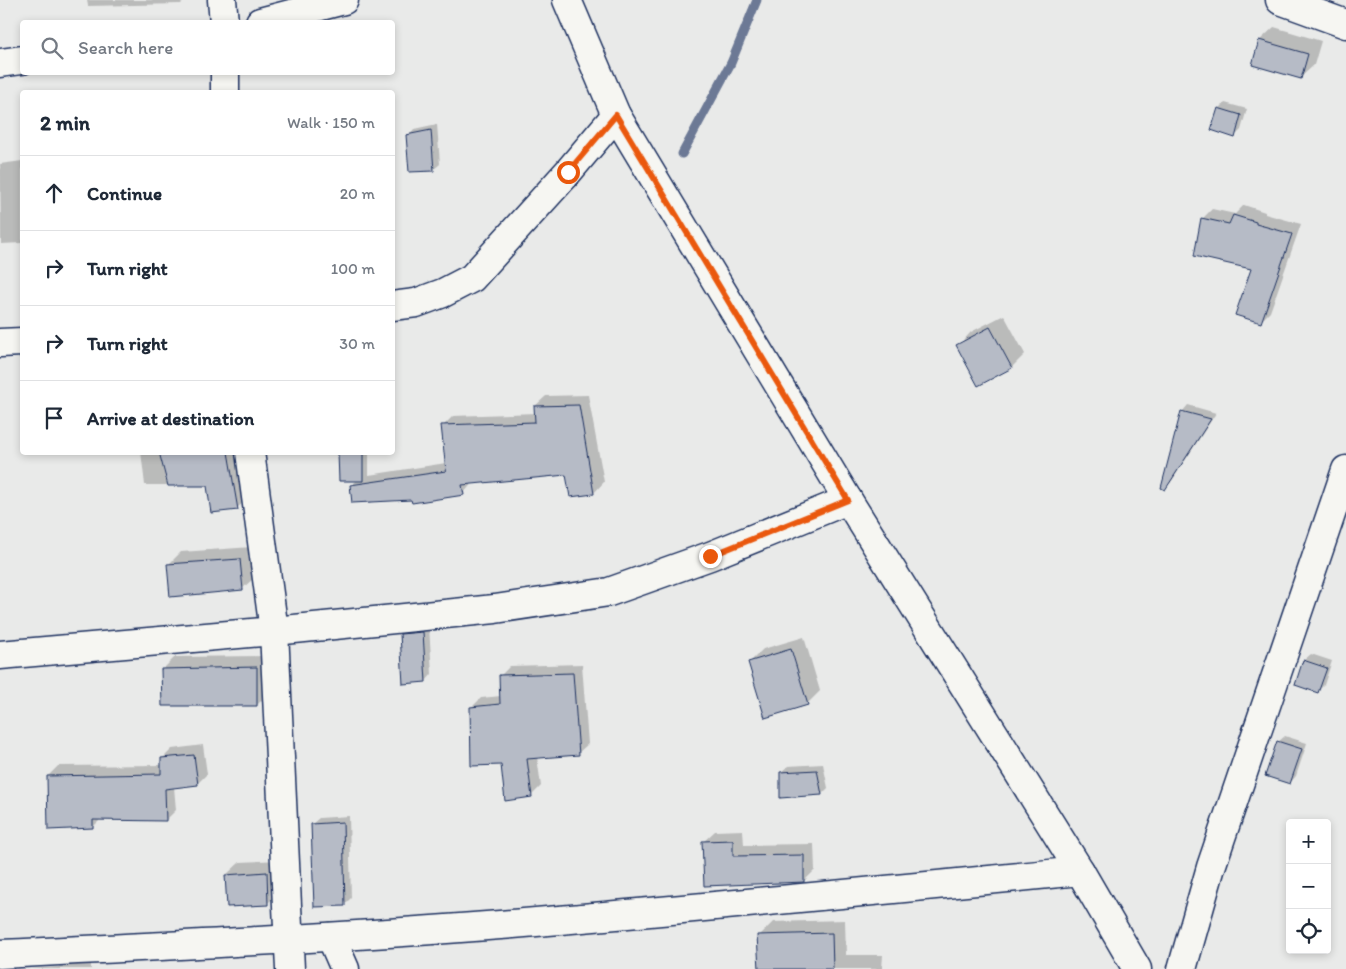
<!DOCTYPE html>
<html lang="en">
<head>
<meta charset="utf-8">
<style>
	body { margin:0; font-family:Itim,sans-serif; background:#f6f6f7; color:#1f2937 }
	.controls { position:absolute; right:15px; bottom:15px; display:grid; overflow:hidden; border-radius:5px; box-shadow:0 2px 8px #0003 }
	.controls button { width:45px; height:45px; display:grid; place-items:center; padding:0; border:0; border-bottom:1px solid #e0e1e3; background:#fff; color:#1f2937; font:25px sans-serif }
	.stop { position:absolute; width:15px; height:15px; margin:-11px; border:4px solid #ea580c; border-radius:50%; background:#fff }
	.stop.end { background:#ea580c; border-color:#fff; box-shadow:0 1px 5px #0008 }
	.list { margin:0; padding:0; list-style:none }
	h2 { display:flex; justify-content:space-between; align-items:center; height:65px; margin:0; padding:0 20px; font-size:21px }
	h2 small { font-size:16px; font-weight:400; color:#747a83 }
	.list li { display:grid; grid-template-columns:32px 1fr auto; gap:15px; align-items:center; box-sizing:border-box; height:75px; padding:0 20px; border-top:1px solid #e0e1e3 }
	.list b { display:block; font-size:19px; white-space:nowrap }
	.list em { font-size:16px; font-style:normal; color:#747a83 }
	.icon { flex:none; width:28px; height:28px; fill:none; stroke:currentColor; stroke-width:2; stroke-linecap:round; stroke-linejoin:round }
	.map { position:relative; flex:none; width:1346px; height:969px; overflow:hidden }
	.search { position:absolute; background:#fff; box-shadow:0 2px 8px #0003; left:20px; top:20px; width:375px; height:55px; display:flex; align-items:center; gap:12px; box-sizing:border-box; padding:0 18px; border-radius:5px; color:#747a83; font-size:19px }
	.panel { position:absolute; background:#fff; box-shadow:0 2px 8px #0003; left:20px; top:90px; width:375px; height:365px; border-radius:5px }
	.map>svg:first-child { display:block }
</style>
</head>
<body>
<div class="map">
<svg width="1346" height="969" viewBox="0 0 1346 969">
	<rect width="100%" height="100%" fill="#e9eae9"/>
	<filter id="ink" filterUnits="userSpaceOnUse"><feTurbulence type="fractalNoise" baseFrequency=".02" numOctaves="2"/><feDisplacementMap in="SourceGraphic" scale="10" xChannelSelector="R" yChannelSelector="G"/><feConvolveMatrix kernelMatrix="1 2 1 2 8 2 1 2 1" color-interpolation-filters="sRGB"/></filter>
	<g filter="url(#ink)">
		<g fill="#0003">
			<path d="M87,0H185L181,4L88,6Z"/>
			<path d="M1274,27L1321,41L1314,65L1300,78L1254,64L1260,40Z"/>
			<path d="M1225,103L1247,109L1241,130L1235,136L1219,109Z"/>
			<path d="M437,124L440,164L433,170L408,136L414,129Z"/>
			<path d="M22,161V243L1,244L0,164Z"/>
			<path d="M1244,205L1265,212V214L1301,224L1270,312L1260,322L1252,268L1202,219L1212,209L1235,214Z"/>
			<path d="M1004,315L1025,354L1012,367L979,384L958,346L971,332Z"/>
			<path d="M588,395L604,482L594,493L567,474L473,482L463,494L412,499L351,486L358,479L339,453L369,452V475L446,463L443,426L453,416L536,413L535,406L546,396Z"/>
			<path d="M1188,405L1216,413L1171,482L1165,489L1182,412Z"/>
			<path d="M141,452H238L246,500L237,508L208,485H145Z"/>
			<path d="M252,547L255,577L242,589L171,596L168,565L181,552Z"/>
			<path d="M429,626L432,674L426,681L401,635L408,628Z"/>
			<path d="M804,637L820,691L807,704L749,663L763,649Z"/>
			<path d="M1311,654L1332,661L1324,685L1318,691L1296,684L1304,660Z"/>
			<path d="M269,656V693L257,705L163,669L175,657Z"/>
			<path d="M582,664L588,744L578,753L537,757L541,786L531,796L502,764L471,708L481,698L501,696L500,676L510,666Z"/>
			<path d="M1285,736L1307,743L1296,776L1290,783L1278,742Z"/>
			<path d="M203,745L207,774L197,784L174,787L176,810L166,820L101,819L93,827L48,776L58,766L162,765V759L172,749Z"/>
			<path d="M823,764L828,788L822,794L781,772L788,766Z"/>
			<path d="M349,816L351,898L344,905L312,824L319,818Z"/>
			<path d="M743,830L744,845L814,844L815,870L804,881L705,885L703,842L715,831Z"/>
			<path d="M280,860L281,890L268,903L226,875L240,862Z"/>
			<path d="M845,920L846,955H883L882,969H759L760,935L773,922Z"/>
			<path d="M60,965H91V969H30L59,967Z"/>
		</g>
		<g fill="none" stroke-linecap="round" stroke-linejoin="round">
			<path stroke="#6c7995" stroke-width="9" d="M682,154L731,63L757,0"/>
		</g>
		<g fill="#b6bbc6" stroke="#1b2f5e">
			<path d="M1259,40L1308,54L1301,79L1252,65Z"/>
			<path d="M1218,108L1241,115L1235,138L1211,130Z"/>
			<path d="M431,130L434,171L409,172L406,135Z"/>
			<path d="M1233,215L1256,222V224L1292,234L1261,323L1235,315L1251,269L1194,256L1201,218L1229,224Z"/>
			<path d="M990,327L1012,368L978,386L956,345Z"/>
			<path d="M579,405L594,494L570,497L566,475L462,485L464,495L412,503L411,500L352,503L350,485L446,471L441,425L535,422L534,406Z"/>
			<path d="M1181,411L1211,419L1165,490L1161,488Z"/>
			<path d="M159,452H228L238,510L211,513L207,486H168Z"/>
			<path d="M363,452V481H339L338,453Z"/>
			<path d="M240,559L243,590L170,597L167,564Z"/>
			<path d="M423,632L426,682L403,684L400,634Z"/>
			<path d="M791,649L808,705L765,718L748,662Z"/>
			<path d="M1303,660L1327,668L1318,693L1295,685Z"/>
			<path d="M257,667V706H162L161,669Z"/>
			<path d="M573,673L579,755L527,759L532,797L505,801L501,765L471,766L470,707L500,704L499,675Z"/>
			<path d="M1277,741L1302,749L1290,784L1265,776Z"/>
			<path d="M194,755L198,785L165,789L166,821L93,820V828L48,830L47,776L161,774V758Z"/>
			<path d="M817,770L822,795L780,798V772Z"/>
			<path d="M343,822L345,906L314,907L311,824Z"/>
			<path d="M733,840V856L804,855V882L704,886L702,841Z"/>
			<path d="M267,872L268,905L227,907L225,875Z"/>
			<path d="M832,933L833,969H759L757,935Z"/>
		</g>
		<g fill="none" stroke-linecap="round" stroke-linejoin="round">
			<g stroke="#1b2f5e" stroke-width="31">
				<g id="street">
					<path d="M222,0L224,22"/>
					<path d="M1280,0L1346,24"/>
					<path d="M260,22L344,0"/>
					<path d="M0,63L22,60"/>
					<path d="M225,72V92"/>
					<path d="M392,306L416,303L443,293L472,278L568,172L616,115"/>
					<path d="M0,343L22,342"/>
					<path d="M250,452L274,631L290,969"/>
					<path d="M0,655L274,631L495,609L609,592L710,556L848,500"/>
					<path d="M331,937L345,969"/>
					<path d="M0,954C167,946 333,938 500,925C693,909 886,890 1080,871"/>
					<path d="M1182,969L1211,867L1346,470"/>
				</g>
			</g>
			<g stroke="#1b2f5e" stroke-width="31">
				<path id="secondary" d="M567,0L616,115L848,500L1080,871L1137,969"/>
			</g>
			<use href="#street" stroke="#f6f6f2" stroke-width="28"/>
			<use href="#secondary" stroke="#f6f6f2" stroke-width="28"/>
		</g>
	</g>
	<g fill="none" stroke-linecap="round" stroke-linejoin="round" filter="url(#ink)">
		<path stroke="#ea580c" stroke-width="6" d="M568,172L616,115L848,500L710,556"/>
	</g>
</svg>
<div class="controls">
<button>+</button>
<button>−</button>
<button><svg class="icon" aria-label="locate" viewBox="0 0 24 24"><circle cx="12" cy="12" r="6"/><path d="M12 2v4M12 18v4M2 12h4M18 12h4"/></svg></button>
</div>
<div class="stop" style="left:568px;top:172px"></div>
<div class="stop end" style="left:710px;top:556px"></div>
<div class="search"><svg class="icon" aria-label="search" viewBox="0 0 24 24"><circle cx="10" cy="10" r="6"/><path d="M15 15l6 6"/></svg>Search here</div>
<section class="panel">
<h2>2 min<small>Walk · 150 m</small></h2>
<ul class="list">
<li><svg class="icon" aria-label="ahead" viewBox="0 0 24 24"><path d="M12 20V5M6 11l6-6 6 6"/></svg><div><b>Continue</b></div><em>20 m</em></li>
<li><svg class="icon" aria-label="right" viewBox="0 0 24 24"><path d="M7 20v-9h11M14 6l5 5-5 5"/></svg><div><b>Turn right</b></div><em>100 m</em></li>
<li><svg class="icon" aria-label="right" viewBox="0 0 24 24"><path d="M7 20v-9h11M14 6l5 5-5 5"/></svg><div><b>Turn right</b></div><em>30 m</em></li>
<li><svg class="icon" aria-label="arrive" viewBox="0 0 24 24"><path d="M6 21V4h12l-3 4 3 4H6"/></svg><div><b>Arrive at destination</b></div></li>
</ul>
</section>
</div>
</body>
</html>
